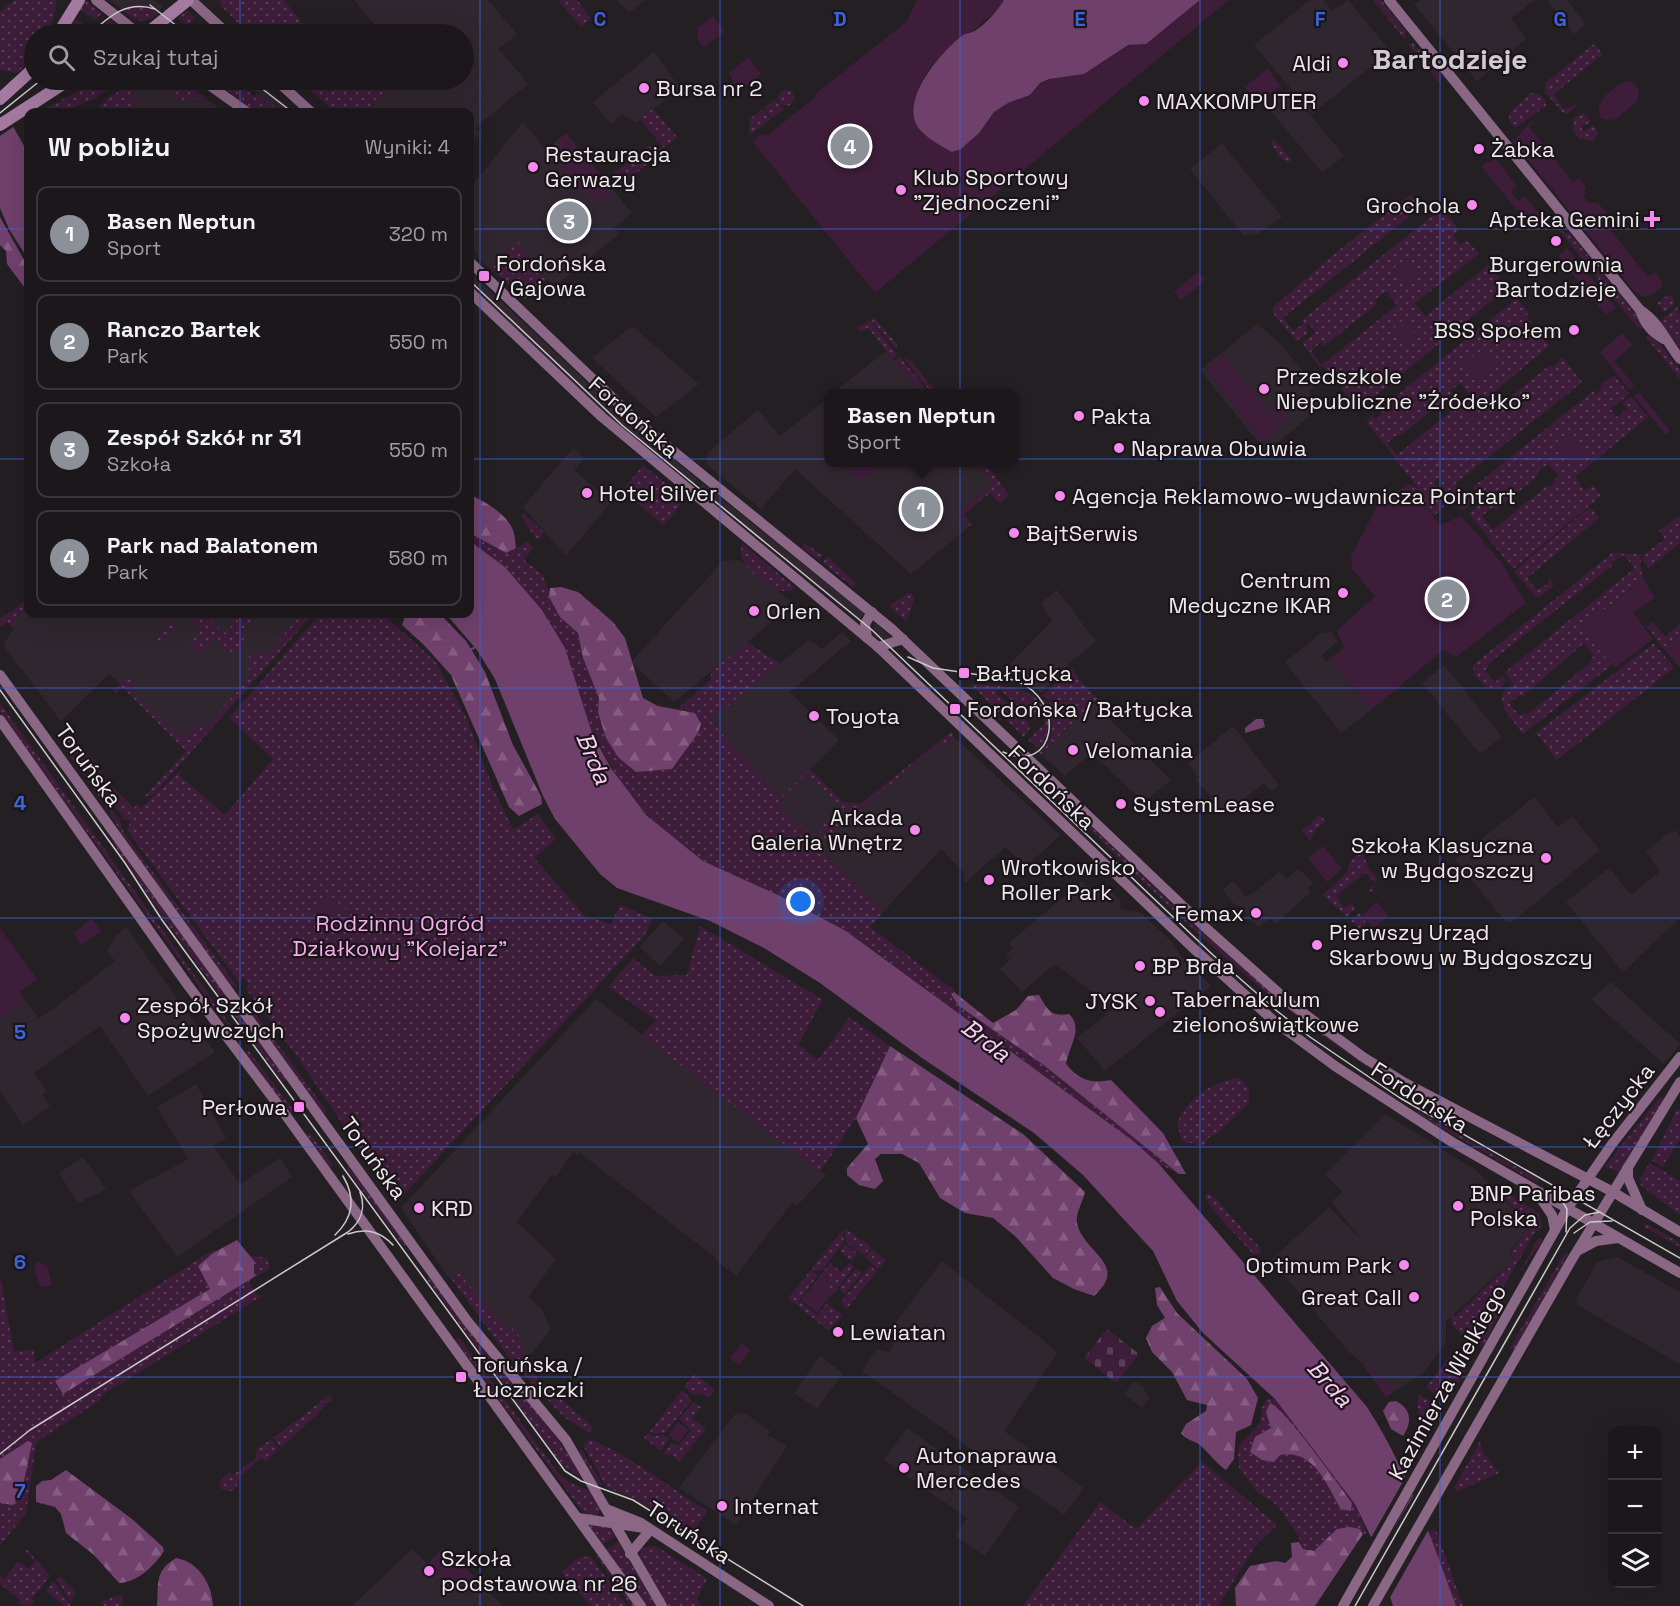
<!DOCTYPE html>
<html lang="pl">
<head>
<meta charset="utf-8">
<style>
	body { margin:0; font-family:"Space Grotesk",sans-serif; background:#282427; color:#f1f3f6 }
	.controls { position:absolute; right:18px; bottom:18px; display:grid; overflow:hidden; border-radius:12px; box-shadow:0 6px 24px #0002 }
	.controls button { width:54px; height:54px; display:grid; place-items:center; padding:0; border:0; border-bottom:2px solid #393639; background:#1b171a; color:#f1f3f6; font:30px sans-serif }
	.you { position:absolute; left:801px; top:902px; width:21px; height:21px; margin:-15px; border:4px solid #fff; border-radius:50%; background:#1a73e8; box-shadow:0 0 0 9px #1a73e833 }
	.badge { display:grid; place-items:center; width:39px; height:39px; border-radius:50%; background:#8c9099; color:#fff; font-size:20px; font-weight:700 }
	.pin { position:absolute; translate:-50% -50%; border:3px solid #fff; box-shadow:0 2px 6px #0006 }
	.popup { position:absolute; left:824px; top:389px; width:195px; height:78px; box-sizing:border-box; display:grid; place-content:center; border-radius:12px; background:#1b171a; filter:drop-shadow(0 2px 4px #0005); font-size:20px; white-space:nowrap; color:#a09fa2 }
	.popup b { font-size:22px; color:#f1f3f6 }
	.popup::after { content:''; position:absolute; left:50%; top:100%; margin-left:-12px; border:12px solid transparent; border-top-color:#1b171a }
	.list { margin:0; padding:0; list-style:none }
	h2 { display:flex; justify-content:space-between; align-items:center; height:78px; margin:0; padding:0 24px; font-size:26px }
	h2 small { font-size:20px; font-weight:400; color:#a09fa2 }
	.list li { display:grid; grid-template-columns:39px 1fr auto; gap:18px; align-items:center; box-sizing:border-box; height:96px; margin:0 12px 12px; padding:0 12px; border:2px solid #393639; border-radius:12px }
	.list b { display:block; font-size:22px; white-space:nowrap }
	.list p { margin:0; font-size:20px; white-space:nowrap; color:#a09fa2 }
	.list em { font-size:20px; font-style:normal; color:#a09fa2 }
	.icon { flex:none; width:33px; height:33px; fill:none; stroke:currentColor; stroke-width:2; stroke-linecap:round; stroke-linejoin:round }
	.map { position:relative; flex:none; width:1680px; height:1606px; overflow:hidden }
	.search { position:absolute; background:#1b171a; box-shadow:0 6px 24px #0002; left:24px; top:24px; width:450px; height:66px; display:flex; align-items:center; gap:15px; box-sizing:border-box; padding:0 21px; border-radius:33px; color:#a09fa2; font-size:22px }
	.panel { position:absolute; background:#1b171a; box-shadow:0 6px 24px #0002; left:24px; top:108px; width:450px; height:510px; border-radius:12px }
	.map>svg:first-child { display:block }
</style>
</head>
<body>
<div class="map">
<svg width="1680" height="1606" viewBox="0 0 1680 1606">
	<defs>
		<pattern id="grass-dots" width="8" height="8" patternUnits="userSpaceOnUse" patternTransform="scale(1.5)"><rect width="8" height="8" fill="#3d1d3a"/><path d="M2 2h.1M6 6h.1" fill="none" stroke="#593e57" stroke-width="1.8" stroke-linecap="round"/></pattern>
		<pattern id="forest-firs" width="22" height="20" patternUnits="userSpaceOnUse" patternTransform="scale(1.5)"><rect width="22" height="20" fill="#71416d"/><path d="M5 1l3.5 6h-7zM16 11l3.5 6h-7z" fill="#865c82"/></pattern>
		<pattern id="cemetery-stones" width="16" height="16" patternUnits="userSpaceOnUse" patternTransform="scale(1.5)"><rect width="16" height="16" fill="#3d1d3a"/><path d="M2 7V4a2 2 0 0 1 4 0v3zM10 15v-3a2 2 0 0 1 4 0v3z" fill="#593e57"/></pattern>
	</defs>
	<rect width="100%" height="100%" fill="#241f23"/>
	<g fill="#30262f">
		<path d="M110,0H154L162,6L158,14L139,5L121,9Z"/>
		<path d="M354,0H488L517,34L499,49L528,84L475,128L480,134L470,142V112H365L398,80H464V34H382Z"/>
		<path d="M617,0H645L629,13Z"/>
		<path d="M1310,0H1323L1332,11L1348,0L1390,51L1312,114L1254,45Z"/>
		<path d="M1420,0H1535L1511,18L1526,39L1477,81L1414,4Z"/>
		<path d="M1547,0H1567L1586,24L1574,34Z"/>
		<path d="M654,52L680,88L636,123L622,114L611,124L593,102Z"/>
		<path d="M147,80H179L225,112H136L132,85Z"/>
		<path d="M241,80H255L295,112H281Z"/>
		<path d="M1289,89L1344,156L1322,173L1267,106Z"/>
		<path d="M523,122L546,150L566,133L632,213L614,228L619,234L554,287L547,279L525,299L482,262L470,245V188Z"/>
		<path d="M1222,143L1282,217L1258,234L1243,235L1190,169Z"/>
		<path d="M470,272L611,405L697,479L692,485L613,420L470,284Z"/>
		<path d="M1257,324L1279,342L1315,386L1309,392L1321,407L1266,452L1200,370Z"/>
		<path d="M632,326L699,384L656,417L592,358Z"/>
		<path d="M886,351L921,393H833Z"/>
		<path d="M828,398V462L976,463L993,484L959,512L970,526L911,574L795,469L761,509L706,464L708,452L758,410L780,436Z"/>
		<path d="M573,448L584,458L574,470L611,502L566,556L523,507Z"/>
		<path d="M702,483L864,613L860,622L698,490Z"/>
		<path d="M740,560L794,604L674,702L631,662L723,561Z"/>
		<path d="M1057,590L1096,642L1074,659L1041,693L1010,664L1052,621L1041,603Z"/>
		<path d="M28,608V614H313L197,745L183,739L109,674L61,721L3,645L14,628L7,617L13,618Z"/>
		<path d="M874,622L890,637L880,640L873,634Z"/>
		<path d="M842,632L851,641L790,692L839,740L810,769L843,802L860,804L950,733L1060,835L1041,853L1025,866L1005,847L965,883L963,872L941,849L884,911L774,804L711,718L809,640L822,649Z"/>
		<path d="M1331,632L1338,641L1321,656L1326,662L1330,659L1371,710L1341,733L1285,662L1321,633Z"/>
		<path d="M1444,665L1502,737L1480,754L1422,683Z"/>
		<path d="M1095,705L1171,780L1144,802L1091,753L1065,776L1042,754L1066,729Z"/>
		<path d="M1233,726L1279,785L1272,791L1264,783L1224,815L1215,804L1210,803L1211,797L1195,779L1198,777L1188,763Z"/>
		<path d="M1534,797L1558,827L1572,816L1600,850L1512,922H1506L1455,860Z"/>
		<path d="M1675,830L1680,836V918L1623,972L1566,902L1609,868L1631,895L1660,871L1646,852L1667,833L1669,834Z"/>
		<path d="M1299,869L1313,883L1308,888L1311,892L1275,924L1270,918L1259,927L1249,919L1243,907L1235,905L1222,890L1233,881L1245,896L1252,894L1279,872L1286,879Z"/>
		<path d="M1082,881L1095,893L1103,884L1121,901L1120,909L1140,912L1173,943L1180,955L1211,986L1105,1071L1077,1038L1114,1008L1055,964L1022,992L1000,969L1010,960L1006,954L1013,948L1009,943Z"/>
		<path d="M663,921L684,939L660,966L640,947Z"/>
		<path d="M126,927L215,1052L148,1096L100,1026L34,1073L47,1091L42,1095L50,1106L23,1125L0,1091V1018L25,1000L39,1018L53,1009L115,961L107,951L116,936Z"/>
		<path d="M1611,982L1680,1044L1664,1064L1591,999Z"/>
		<path d="M596,999L826,1175L797,1206L792,1203L736,1276L715,1260L716,1258L580,1153L577,1155L573,1152L556,1177L552,1174L517,1222L556,1259L528,1297L541,1308L551,1329L524,1363L447,1275L401,1208Z"/>
		<path d="M196,1084L226,1138L213,1146L240,1184L280,1158L292,1177L177,1257L129,1191L188,1159L157,1107Z"/>
		<path d="M1385,1114L1476,1170L1530,1226L1509,1252L1514,1259L1446,1321V1342L1423,1373L1386,1397L1362,1363L1349,1352L1271,1260L1329,1207L1364,1242L1331,1202L1342,1192L1325,1174Z"/>
		<path d="M83,1157L106,1189L78,1203L59,1173Z"/>
		<path d="M1617,1257L1680,1292V1364L1577,1305L1576,1300L1597,1262Z"/>
		<path d="M942,1261L1058,1352L1004,1431L1084,1488L1064,1515L862,1371L876,1349L889,1352L894,1343L887,1334Z"/>
		<path d="M820,1356L843,1373L817,1409L794,1393Z"/>
		<path d="M1135,1381L1143,1387L1149,1398L1142,1408L1124,1394Z"/>
		<path d="M745,1413L770,1431L768,1435L787,1446L736,1525L679,1488L735,1414Z"/>
		<path d="M907,1428L1019,1507L985,1556L955,1536L967,1518L884,1460Z"/>
		<path d="M443,1547L503,1606H352L412,1549L428,1564Z"/>
	</g>
	<g fill="url(#grass-dots)" fill-rule="evenodd">
		<path d="M14,0H56C56,13 53,23 47,34H34V54L18,73L0,70V12Z"/>
		<path d="M85,0L102,13L96,20L79,9Z"/>
		<path d="M220,0H284L311,34H249L221,6Z"/>
		<path d="M558,0H577L591,18L581,27Z"/>
		<path d="M1373,0H1381L1406,31L1405,40Z"/>
		<path d="M139,5L158,14C144,26 134,20 121,9Z"/>
		<path d="M187,10L195,18L188,26L178,18Z"/>
		<path d="M74,18L88,27L80,34H64Z"/>
		<path d="M109,19L129,34H117L104,25Z"/>
		<path d="M171,23L182,33L157,34Z"/>
		<path d="M1413,43L1442,76L1440,83L1408,44Z"/>
		<path d="M1594,44L1603,54L1554,94L1564,110L1575,104L1576,107L1567,114L1563,113L1546,93L1545,83Z"/>
		<path d="M100,80H119L96,98L62,112H38Z"/>
		<path d="M174,80H179L205,97L201,103L199,98L174,101L172,82Z"/>
		<path d="M211,80H233L254,96L258,93L281,112H256Z"/>
		<path d="M299,80H324V87L329,92L338,87L350,91L356,85L355,80H398L365,112H335Z"/>
		<path d="M132,85L136,112H94L109,96Z"/>
		<circle cx="786" cy="98" r="8"/>
		<path d="M1530,93L1539,94L1546,101V106L1515,128L1509,121V113Z"/>
		<path d="M775,99L784,109L772,118L764,108Z"/>
		<path d="M653,109L677,137L664,148L640,119Z"/>
		<path d="M763,109L771,119L749,136L750,119Z"/>
		<path d="M1583,113L1591,122L1581,127L1584,132L1593,125L1599,133L1592,141L1579,139L1573,130L1574,118Z"/>
		<path d="M1274,139L1292,160L1290,163L1279,157L1271,142Z"/>
		<path d="M649,145L654,151L660,147L664,150L622,185L613,174Z"/>
		<path d="M1410,195L1422,206L1283,318L1294,331L1304,323L1302,320L1442,208L1459,230L1453,236L1460,245L1467,240L1479,254L1415,303L1425,316L1488,265L1507,286L1495,292L1497,296L1358,410L1341,388L1346,383L1339,374L1334,378L1322,365L1320,368L1302,343L1315,332L1308,323L1306,325L1308,334L1296,341L1273,313V307L1339,250ZM1407,258L1421,274L1406,286L1392,270ZM1386,291L1397,305L1322,365L1311,351L1321,342L1324,346L1377,304L1375,300Z"/>
		<path d="M1559,230L1570,234L1645,326L1640,329L1637,327Z"/>
		<path d="M518,242L547,279L525,299L490,267Z"/>
		<path d="M1668,295L1674,297V305L1664,312L1657,303Z"/>
		<path d="M1517,298L1529,313L1526,316L1532,322L1525,328L1532,337L1539,332L1549,346L1488,397L1497,408L1503,403L1506,406L1511,402L1509,398L1550,365L1553,368L1562,357L1582,382L1455,484L1464,496L1470,492L1473,495L1476,491L1473,487L1593,391L1595,394L1602,388L1600,386L1614,375L1629,394L1611,409L1617,417L1627,409L1622,403L1631,396L1648,417L1575,477L1585,491L1593,485L1601,496L1513,569L1469,514L1486,498L1483,493L1463,510L1460,509L1440,484L1439,477L1434,482L1449,501L1434,516L1408,484L1419,489L1366,421L1373,416L1376,419L1382,414L1379,410ZM1460,383L1472,397L1476,420L1459,405L1397,455L1387,443L1398,434L1400,436L1452,394L1450,391ZM1548,464L1559,476L1553,481L1554,484L1550,487L1548,485L1493,530L1482,516L1493,507L1496,510L1539,475L1537,472Z"/>
		<path d="M1680,304L1677,310L1680,314V348L1659,322Z"/>
		<path d="M874,317L896,343L898,351L872,321Z"/>
		<path d="M870,320L897,355L893,359L868,328L861,332L857,327Z"/>
		<path d="M1651,333L1680,370V379L1646,337Z"/>
		<path d="M899,357H900L929,393H921L895,361Z"/>
		<path d="M903,358L911,361L937,393H932Z"/>
		<path d="M976,463H985L1009,495L1000,504L990,493L964,514L972,525L970,526L959,512L993,484Z"/>
		<path d="M643,465L685,499L664,525L622,491Z"/>
		<path d="M1590,507L1599,518L1527,578L1537,590L1549,583V578L1554,585L1539,597L1535,596L1514,571Z"/>
		<path d="M524,514L543,531L542,537L537,539C531,531 525,524 521,515Z"/>
		<path d="M1680,515V543L1649,568L1643,561V555L1665,539L1659,531Z"/>
		<path d="M470,533L506,553L528,542L533,548L524,560L542,574L549,590V597L560,617L578,633L583,658L599,698L598,712L636,772L672,769C682,758 689,744 698,733L688,710L677,709L711,680V672L747,642L780,664L711,719L728,741L781,797L810,769L843,802L860,804L951,732L953,734L951,744L947,747L943,742L846,820L842,817L847,812L808,774L778,805L822,846L825,854L884,911L870,927L954,990L952,995L959,1006L1045,1066L1179,1174L1159,1164L1078,1100L848,932L778,895L703,861L664,832L630,797L593,736L565,648L542,610L505,567L470,541Z"/>
		<path d="M742,543L795,588L790,591H777C761,578 735,566 742,543Z"/>
		<path d="M804,543L823,555L819,560L802,548Z"/>
		<path d="M1612,553L1642,554C1637,573 1645,582 1656,597L1641,581L1581,628L1612,665L1523,734L1504,709L1501,694L1513,684L1505,672L1635,568L1624,555L1611,562L1613,565L1488,664L1489,667L1485,670L1495,682L1503,676L1506,680L1500,688L1486,687L1474,674L1473,665ZM1584,643L1594,656L1590,660L1591,662L1527,715L1525,713L1520,716L1509,703L1520,695L1522,697Z"/>
		<path d="M827,556L856,583L853,587L823,563Z"/>
		<path d="M908,593L912,594L914,599L906,622L889,606Z"/>
		<path d="M28,599V608L13,618L17,624L12,628L7,622L0,627V619Z"/>
		<path d="M187,614H202L201,616L204,619L210,614H219L222,616L219,619L214,614L210,619L225,633L236,621L228,614L240,617L243,614H258L243,630L244,647L234,653L218,646L221,642L216,637L209,646L197,633L202,627Z"/>
		<path d="M301,614H313L154,794L144,797L186,751L122,687L116,693L113,690L128,677L134,682L129,690L183,739L198,722L205,728L251,676L247,663L250,655L269,652Z"/>
		<path d="M320,614H383L435,661L466,717L494,790L513,830L538,814L556,839L534,858L585,916L611,924L620,905L653,919L644,936L396,1203L296,1055L246,989L249,983L244,977L239,982L127,830L131,821L125,820L66,739L72,738L96,761L91,766L98,773L103,769L101,775L134,808L137,804L141,808L183,768L179,775L225,815L273,759L229,718Z"/>
		<path d="M172,621L177,624L162,640L154,643Z"/>
		<path d="M1653,622L1665,636L1680,624V634L1663,648L1647,627Z"/>
		<path d="M195,635L208,647L200,654L188,643Z"/>
		<path d="M1654,643L1674,668L1557,760L1536,733Z"/>
		<path d="M1072,668L1081,682L1100,701L1098,703L1051,700L1042,696Z"/>
		<path d="M970,684C986,685 1003,685 1018,689C1046,696 1059,727 1038,748L1028,740L1045,723L1044,716L1032,718L999,689L996,693L1028,722L1030,728L1024,737Z"/>
		<path d="M1041,699C1059,708 1086,694 1102,709L1101,711L1095,706L1065,729L1042,754L1054,767L1039,752C1060,735 1052,717 1041,699Z"/>
		<path d="M0,703L239,1037L233,1033L0,712Z"/>
		<path d="M65,745L120,821L124,833L237,986H231L120,832L108,809L67,752Z"/>
		<path d="M1020,757C1158,890 1290,1032 1463,1120L1461,1123C1393,1085 1329,1043 1268,994C1179,921 1099,837 1016,758Z"/>
		<path d="M1319,815L1326,821L1316,829L1310,841L1301,830L1312,824L1311,822Z"/>
		<path d="M826,821L832,826L837,822L840,826L826,840L819,829Z"/>
		<path d="M115,842L247,1023V1032L162,916L113,843Z"/>
		<path d="M1362,851L1368,867L1377,878L1372,892L1368,890L1375,883L1365,872L1336,896L1344,908L1352,903L1355,908L1347,917L1322,895L1347,873L1350,861Z"/>
		<path d="M1359,913L1366,922L1362,930L1350,920Z"/>
		<path d="M700,926L823,1000C813,1015 808,1029 798,1044L818,1060L849,1017L890,1046L856,1118L820,1172L642,1035L656,1020L608,987L633,958L655,976L687,975Z"/>
		<path d="M241,994L326,1110L325,1116L240,998Z"/>
		<path d="M259,1041L288,1079L283,1082L255,1044Z"/>
		<path d="M248,1050L295,1112L291,1114L244,1054Z"/>
		<path d="M1239,1078C1249,1084 1250,1091 1249,1103L1216,1135L1209,1137L1204,1146L1199,1147L1194,1143H1184L1177,1126C1183,1100 1213,1081 1239,1078Z"/>
		<path d="M1660,1097L1664,1099L1620,1173L1605,1166Z"/>
		<path d="M1677,1109L1680,1110V1140L1662,1167L1652,1160Z"/>
		<path d="M1417,1111L1539,1180L1537,1183L1416,1113Z"/>
		<path d="M310,1133L333,1165L330,1168L307,1135Z"/>
		<path d="M1650,1163L1680,1181V1215L1641,1186L1640,1179Z"/>
		<path d="M350,1165L406,1244L404,1246L346,1168Z"/>
		<path d="M1505,1192L1538,1213L1542,1226L1533,1235L1478,1332L1469,1342L1452,1325L1451,1313L1456,1316L1514,1259L1510,1253L1530,1226L1502,1195Z"/>
		<path d="M1207,1193L1214,1197L1260,1248L1259,1255L1253,1254L1213,1210L1205,1197Z"/>
		<path d="M1645,1223L1680,1243V1247L1643,1226Z"/>
		<path d="M845,1228L871,1247L864,1256L846,1242Z"/>
		<path d="M843,1229L844,1242L822,1270L815,1271L812,1268Z"/>
		<path d="M1542,1239V1243L1520,1271L1537,1240Z"/>
		<path d="M845,1244L863,1257L857,1254L852,1261L840,1251Z"/>
		<path d="M872,1249L886,1260L878,1270L865,1257Z"/>
		<path d="M213,1250L267,1258L270,1268L249,1281L257,1295L262,1296L104,1394L99,1401L38,1441L36,1445L26,1513L0,1546V1275L14,1352L34,1349L35,1363Z"/>
		<path d="M1565,1252L1568,1254L1514,1351L1510,1348Z"/>
		<path d="M830,1263L841,1272L849,1263L854,1267L831,1297L822,1289L829,1279L822,1273Z"/>
		<path d="M442,1266L450,1278L458,1272L508,1331L512,1328L521,1338L518,1341L524,1346V1363L539,1380L593,1427L589,1433L564,1417L513,1363Z"/>
		<path d="M870,1266L877,1271L846,1310L841,1302Z"/>
		<path d="M856,1268L862,1273L845,1294L839,1289Z"/>
		<path d="M811,1270L818,1275L799,1301L817,1315L827,1303L842,1315L829,1331L788,1298Z"/>
		<path d="M430,1277L479,1343L551,1429L586,1481L561,1464L427,1279Z"/>
		<path d="M1496,1310L1499,1311L1485,1344L1475,1347Z"/>
		<path d="M459,1337L559,1474L570,1483L592,1492L600,1509L598,1516H588L580,1508L455,1340Z"/>
		<path d="M1452,1353L1464,1358L1467,1368L1447,1403L1426,1387Z"/>
		<path d="M695,1374L715,1390L708,1398L701,1393L695,1396L684,1387Z"/>
		<path d="M682,1390L692,1400L665,1433L654,1434L650,1431Z"/>
		<path d="M1419,1395L1443,1408L1424,1439C1424,1425 1414,1408 1419,1395Z"/>
		<path d="M328,1396H332V1400L281,1448L273,1438Z"/>
		<path d="M1267,1399H1275L1355,1504L1367,1533L1363,1534L1360,1529L1324,1543L1314,1551L1303,1549L1298,1535L1277,1505L1257,1492L1239,1468L1238,1447L1260,1423L1262,1408Z"/>
		<path d="M694,1402L701,1407L692,1418L706,1429L679,1462L670,1454L667,1456L663,1453L671,1443L678,1446L691,1430L679,1419Z"/>
		<path d="M648,1433L653,1436L665,1435L669,1439L661,1451L644,1438Z"/>
		<path d="M271,1439L279,1449L266,1461L261,1458L238,1479L237,1487L232,1491L221,1489L219,1482L230,1470V1474L233,1475L256,1458L257,1449Z"/>
		<path d="M590,1439C632,1457 669,1487 707,1511L693,1533L630,1496L607,1488L583,1445Z"/>
		<path d="M1480,1441L1483,1452L1499,1473L1458,1491L1454,1488Z"/>
		<path d="M581,1448L603,1486L597,1483L579,1451Z"/>
		<path d="M1202,1462L1277,1525L1256,1545L1218,1606H1023L1100,1502L1136,1529Z"/>
		<path d="M588,1524L609,1526L615,1537L603,1544Z"/>
		<path d="M1435,1527L1463,1606H1456L1429,1533Z"/>
		<path d="M618,1542L656,1606H647L606,1549Z"/>
		<path d="M652,1546L659,1548L707,1579L697,1599L701,1606H667L639,1561L641,1548Z"/>
		<path d="M27,1550L50,1576L32,1599L34,1601L30,1606L18,1603L20,1600L0,1584V1576L4,1579L18,1561L28,1569L35,1562L25,1552Z"/>
		<path d="M596,1555H598L636,1606H631Z"/>
		<path d="M590,1556L627,1606H591L561,1572L578,1558Z"/>
		<path d="M61,1576L75,1592L71,1603L56,1578Z"/>
		<path d="M54,1581L70,1605V1606H64L46,1591Z"/>
		<path d="M122,1594V1606H104L100,1602Z"/>
	</g>
	<g fill="url(#forest-firs)">
		<path d="M0,217L28,267V292L7,264L6,251L0,245Z"/>
		<path d="M470,495C483,500 506,514 512,528C515,533 515,542 516,548L506,553L470,533Z"/>
		<path d="M561,587L578,592L613,622L625,638L643,698L658,706L695,713L701,724L698,733L672,769L636,772L618,757L606,738L598,712L599,698L583,658L578,633L560,617L549,597L550,588Z"/>
		<path d="M406,614H440L466,641L485,672L513,745L541,796L542,804L519,816L509,807L451,675L424,645L402,625Z"/>
		<path d="M954,992L993,1023L1016,1010L1028,996L1039,995C1048,1010 1050,1017 1069,1014C1084,1028 1069,1046 1066,1064C1079,1080 1091,1084 1111,1080L1163,1133L1186,1174H1179L1045,1066L959,1006L951,994Z"/>
		<path d="M890,1046L1023,1134L1085,1192C1083,1201 1075,1215 1077,1223C1083,1253 1130,1264 1094,1296L1074,1289L1053,1278L1015,1236L993,1218L965,1213L940,1198L919,1163L902,1154H881L875,1159L883,1181L875,1189L859,1185L847,1175V1168L868,1144L856,1118Z"/>
		<path d="M237,1240L254,1261V1277L63,1394L55,1381L210,1289L198,1266L213,1253Z"/>
		<path d="M1160,1287L1177,1313L1247,1379L1258,1398L1251,1425L1236,1432L1234,1459L1226,1470C1216,1463 1210,1454 1201,1446C1195,1440 1186,1441 1181,1433L1186,1424L1206,1411L1207,1405L1187,1400L1172,1372L1152,1352L1146,1338L1152,1326L1165,1318L1157,1305L1155,1288Z"/>
		<path d="M1396,1401C1412,1410 1412,1422 1403,1436L1391,1429L1383,1411L1389,1402Z"/>
		<path d="M1270,1403C1287,1411 1338,1484 1352,1503L1351,1511L1341,1509C1327,1486 1314,1448 1280,1455L1274,1462L1262,1460L1250,1452L1255,1437L1271,1428L1266,1412Z"/>
		<path d="M28,1441L32,1443L22,1490L13,1505L0,1503V1459Z"/>
		<path d="M66,1470L132,1519L163,1547L164,1551C154,1566 138,1582 119,1583L94,1555L66,1533L61,1514L55,1507L36,1502V1486L42,1481L51,1480Z"/>
		<path d="M1350,1527L1360,1529L1363,1534L1315,1606H1236L1235,1588L1250,1566L1276,1561L1285,1563L1292,1557L1291,1543L1299,1542L1303,1549L1314,1551L1337,1529Z"/>
		<path d="M176,1558C199,1562 212,1584 213,1606H157C159,1584 154,1571 176,1558Z"/>
	</g>
	<path fill="url(#cemetery-stones)" d="M1107,1329L1139,1354L1116,1383L1084,1358Z"/>
	<g fill="#3d1d3a">
		<path d="M917,0H1004C982,33 937,46 921,84C916,96 920,117 920,130L946,149L969,141L979,133L994,112L1008,103L1030,95L1040,83L1056,77L1084,74L1123,47L1137,44L1170,25L1200,0H1229L875,293L753,142L761,134L766,136L816,97L815,94L906,22Z"/>
		<path d="M713,16L725,31L704,48L697,39L698,28Z"/>
		<path d="M748,57L761,74L738,92L729,73Z"/>
		<path d="M1268,68L1280,86L1258,103L1245,87Z"/>
		<path d="M1631,81L1639,90L1637,102L1614,120L1602,119C1589,104 1617,82 1631,81Z"/>
		<path d="M1532,121L1534,122L1529,127L1573,182L1579,178L1586,187L1584,197L1589,203H1598L1607,213L1601,218L1648,277L1654,272L1662,281V287L1650,296H1642L1635,292L1513,141Z"/>
		<path d="M566,133L600,174L597,177L612,194L604,201L590,197L583,188L581,190L546,150Z"/>
		<path d="M1495,158L1517,186L1511,192L1519,201L1525,196L1542,217L1530,226L1481,166Z"/>
		<path d="M1567,248L1616,308L1606,315L1558,256Z"/>
		<path d="M1407,258L1421,274L1406,286L1392,270Z"/>
		<path d="M1198,272L1206,280L1181,300L1174,292Z"/>
		<path d="M1403,320L1418,338L1409,346L1394,328Z"/>
		<path d="M1622,333L1633,345L1614,361L1634,385L1629,390L1600,352Z"/>
		<path d="M1485,348L1499,366L1478,383L1463,364Z"/>
		<path d="M1224,355L1281,427L1263,442L1206,370Z"/>
		<path d="M1639,392L1670,431L1666,435L1634,396Z"/>
		<path d="M1471,395L1478,405L1476,420L1459,405Z"/>
		<path d="M1275,402L1287,417L1281,422L1269,407Z"/>
		<path d="M1569,433L1585,452L1570,465L1553,445Z"/>
		<path d="M882,463L883,464L860,482L845,463Z"/>
		<path d="M1408,484L1440,525L1461,516L1464,519L1501,562L1526,603L1456,657L1443,650L1371,710L1330,659L1344,648L1337,631L1375,596L1352,569L1351,556L1376,508Z"/>
		<path d="M1642,581L1655,598L1633,612L1653,639L1615,668L1581,628Z"/>
		<path d="M1680,634V668L1663,648Z"/>
		<path d="M1323,846L1342,869L1327,882L1308,858Z"/>
		<path d="M327,893L350,913L348,917L341,911L331,920L315,905Z"/>
		<path d="M1377,902L1389,916L1373,928L1362,915Z"/>
		<path d="M92,919L101,931L82,945L73,933Z"/>
		<path d="M0,928L37,979L20,992L25,1000L0,1018Z"/>
		<path d="M38,1262L47,1265L52,1285L40,1287L34,1266Z"/>
		<path d="M822,1273L829,1279L822,1289L830,1296L817,1313L801,1300Z"/>
		<path d="M742,1343L750,1350L739,1365L730,1358Z"/>
		<path d="M1362,1363L1396,1390L1386,1397Z"/>
		<path d="M678,1422L689,1430L678,1443L668,1435Z"/>
		<path d="M443,1547L477,1579L461,1596L428,1564Z"/>
	</g>
	<g fill="#6f406b">
		<path d="M1004,0H1200L1146,44L1128,45L1084,74L1049,79L1040,83L1030,95L1008,103L994,112L979,133L961,149L952,152C941,146 922,136 916,124C903,95 942,51 963,35C967,33 972,33 976,30C987,23 997,11 1004,0Z"/>
		<path d="M0,97L10,121L28,153V259L9,229L0,208Z"/>
		<path d="M470,541L505,567L542,610L565,648L593,736L611,768L646,815L703,861L778,895L846,931L1132,1140L1159,1164L1367,1407C1407,1469 1431,1537 1456,1606H1393L1371,1537L1355,1504L1275,1399L1203,1333L1177,1301L1153,1251L1083,1175L1034,1133L922,1058L820,983L764,948L710,921L617,888L600,874L555,819L543,796L495,679L477,650L446,614H470Z"/>
		<path d="M1256,719H1263L1265,727L1245,733V728Z"/>
	</g>
	<g fill="#241f23">
		<path d="M0,94L16,125L0,136Z"/>
		<path d="M1408,1473L1415,1490L1393,1530L1416,1491L1430,1527L1388,1601L1369,1541Z"/>
	</g>
	<g fill="none" stroke-linecap="round" stroke-linejoin="round">
		<path stroke="#6f406b" stroke-width="2" d="M463,652L474,648"/>
		<g stroke="#896785" stroke-width="10">
			<path d="M96,0L139,34"/>
			<path d="M191,0L228,34"/>
			<path d="M1389,0L1640,310C1659,322 1666,341 1680,359"/>
			<path d="M202,80L247,112"/>
			<path d="M276,80L311,112"/>
			<path d="M470,262L641,425L893,630L1207,929L1291,1004L1363,1057L1405,1083L1613,1192L1680,1232"/>
			<path d="M470,292L602,417L878,647L1193,948L1274,1021L1335,1066L1452,1142L1680,1273"/>
			<path d="M1640,310C1645,324 1651,332 1664,339"/>
			<path d="M867,638L865,624L872,612"/>
			<path d="M878,647L903,639"/>
			<path d="M0,675L468,1322L566,1440L662,1606"/>
			<path d="M0,720L187,984L279,1106L641,1606"/>
			<path d="M1628,1167V1178L1642,1210"/>
			<path d="M1539,1196L1552,1215L1555,1230"/>
			<path d="M1579,1250L1596,1241L1618,1238"/>
			<path d="M606,1509L641,1523L769,1606"/>
			<path d="M578,1518L644,1528"/>
			<path d="M630,1554L650,1530"/>
			<path d="M1343,1606L1567,1209L1612,1144L1680,1057"/>
			<path d="M1373,1606L1571,1261L1680,1082"/>
		</g>
		<g stroke="#a57aa1" stroke-width="12">
			<path d="M58,34L79,0"/>
			<path d="M146,34L188,0"/>
			<path d="M0,99L34,68"/>
			<path d="M0,125L69,80"/>
		</g>
		<g stroke="#ccc8cb" stroke-width="1.5">
			<path d="M150,5L187,34"/>
			<path d="M90,34C109,16 127,0 155,9"/>
			<path d="M251,80L292,112"/>
			<path d="M0,113L41,80"/>
			<path d="M470,281L623,426L872,630L1213,955L1277,1011L1310,1037L1400,1098L1680,1258"/>
			<path d="M908,657L933,668L1014,680C1070,701 1054,776 1003,752"/>
			<path d="M0,690L125,863L162,920L565,1471L581,1481L633,1500L803,1606"/>
			<path d="M1555,1189L1567,1209L1566,1232"/>
			<path d="M1574,1233L1590,1222L1612,1221"/>
			<path d="M348,1234C366,1228 380,1231 393,1245"/>
			<path d="M335,1235C353,1218 356,1198 343,1176"/>
			<path d="M0,1454L30,1430L348,1232C361,1222 366,1208 360,1192"/>
			<path d="M1355,1606L1570,1228L1585,1215L1600,1212"/>
		</g>
	</g>
	<path fill="none" stroke="#3c65db" stroke-width="1.5" stroke-opacity="0.55" d="M240,0V34M480,0V1606M720,0V1606M960,0V1606M1200,0V1606M1440,0V1606M240,80V112M0,229H28M470,229H1680M0,459H28M470,459H1680M240,614V1606M0,688H1680M0,918H1680M0,1147H1680M0,1377H1680"/>
	<g fill="#f689ed" stroke="#1b151a" stroke-width="2">
		<circle cx="1343" cy="63" r="6"/>
		<circle cx="644" cy="88" r="6"/>
		<circle cx="1144" cy="101" r="6"/>
		<circle cx="1479" cy="149" r="6"/>
		<circle cx="533" cy="167" r="6"/>
		<circle cx="901" cy="190" r="6"/>
		<circle cx="1472" cy="205" r="6"/>
		<path d="M1649 210h6v6h6v6h-6v6h-6v-6h-6v-6h6z"/>
		<circle cx="1556" cy="241" r="6"/>
		<rect x="478" y="270" width="12" height="12" rx="3"/>
		<circle cx="1574" cy="330" r="6"/>
		<circle cx="1264" cy="389" r="6"/>
		<circle cx="1079" cy="416" r="6"/>
		<circle cx="1119" cy="448" r="6"/>
		<circle cx="587" cy="493" r="6"/>
		<circle cx="1060" cy="496" r="6"/>
		<circle cx="1014" cy="533" r="6"/>
		<circle cx="1343" cy="593" r="6"/>
		<circle cx="754" cy="611" r="6"/>
		<rect x="958" y="667" width="12" height="12" rx="3"/>
		<rect x="949" y="703" width="12" height="12" rx="3"/>
		<circle cx="814" cy="716" r="6"/>
		<circle cx="1073" cy="750" r="6"/>
		<circle cx="1121" cy="804" r="6"/>
		<circle cx="915" cy="830" r="6"/>
		<circle cx="1546" cy="858" r="6"/>
		<circle cx="989" cy="880" r="6"/>
		<circle cx="1256" cy="913" r="6"/>
		<circle cx="1317" cy="945" r="6"/>
		<circle cx="1140" cy="966" r="6"/>
		<circle cx="1150" cy="1001" r="6"/>
		<circle cx="1160" cy="1012" r="6"/>
		<circle cx="125" cy="1018" r="6"/>
		<rect x="293" y="1101" width="12" height="12" rx="3"/>
		<circle cx="1458" cy="1206" r="6"/>
		<circle cx="419" cy="1208" r="6"/>
		<circle cx="1404" cy="1265" r="6"/>
		<circle cx="1414" cy="1297" r="6"/>
		<circle cx="838" cy="1332" r="6"/>
		<rect x="455" y="1371" width="12" height="12" rx="3"/>
		<circle cx="904" cy="1468" r="6"/>
		<circle cx="722" cy="1506" r="6"/>
		<circle cx="429" cy="1571" r="6"/>
	</g>
	<g text-anchor="middle" dominant-baseline="central" stroke-width="4.5" stroke-linejoin="round" paint-order="stroke">
		<g font-size="22" fill="#ede9ec" stroke="#1b151a" text-anchor="start">
			<text x="1331" y="63" text-anchor="end">Aldi</text>
			<text x="656" y="88">Bursa nr 2</text>
			<text x="1156" y="101">MAXKOMPUTER</text>
			<text x="1491" y="149">Żabka</text>
			<text x="545" y="154">Restauracja<tspan x="545" dy="25">Gerwazy</tspan></text>
			<text x="913" y="177">Klub Sportowy<tspan x="913" dy="25">"Zjednoczeni"</tspan></text>
			<text x="1460" y="205" text-anchor="end">Grochola</text>
			<text x="1640" y="219" text-anchor="end">Apteka Gemini</text>
			<text x="496" y="263">Fordońska<tspan x="496" dy="25">/ Gajowa</tspan></text>
			<text x="1556" y="264" text-anchor="middle">Burgerownia<tspan x="1556" dy="25">Bartodzieje</tspan></text>
			<text x="1562" y="330" text-anchor="end">BSS Społem</text>
			<text x="1276" y="376">Przedszkole<tspan x="1276" dy="25">Niepubliczne "Źródełko"</tspan></text>
			<text x="1091" y="416">Pakta</text>
			<text x="1131" y="448">Naprawa Obuwia</text>
			<text x="599" y="493">Hotel Silver</text>
			<text x="1072" y="496">Agencja Reklamowo-wydawnicza Pointart</text>
			<text x="1026" y="533">BajtSerwis</text>
			<text x="1331" y="580" text-anchor="end">Centrum<tspan x="1331" dy="25">Medyczne IKAR</tspan></text>
			<text x="766" y="611">Orlen</text>
			<text x="976" y="673">Bałtycka</text>
			<text x="967" y="709">Fordońska / Bałtycka</text>
			<text x="826" y="716">Toyota</text>
			<text x="1085" y="750">Velomania</text>
			<text x="1133" y="804">SystemLease</text>
			<text x="903" y="817" text-anchor="end">Arkada<tspan x="903" dy="25">Galeria Wnętrz</tspan></text>
			<text x="1534" y="845" text-anchor="end">Szkoła Klasyczna<tspan x="1534" dy="25">w Bydgoszczy</tspan></text>
			<text x="1001" y="867">Wrotkowisko<tspan x="1001" dy="25">Roller Park</tspan></text>
			<text x="1244" y="913" text-anchor="end">Femax</text>
			<text x="1329" y="932">Pierwszy Urząd<tspan x="1329" dy="25">Skarbowy w Bydgoszczy</tspan></text>
			<text x="1152" y="966">BP Brda</text>
			<text x="1172" y="999">Tabernakulum<tspan x="1172" dy="25">zielonoświątkowe</tspan></text>
			<text x="1138" y="1001" text-anchor="end">JYSK</text>
			<text x="137" y="1005">Zespół Szkół<tspan x="137" dy="25">Spożywczych</tspan></text>
			<text x="287" y="1107" text-anchor="end">Perłowa</text>
			<text x="1470" y="1193">BNP Paribas<tspan x="1470" dy="25">Polska</tspan></text>
			<text x="431" y="1208">KRD</text>
			<text x="1392" y="1265" text-anchor="end">Optimum Park</text>
			<text x="1402" y="1297" text-anchor="end">Great Call</text>
			<text x="850" y="1332">Lewiatan</text>
			<text x="473" y="1364">Toruńska /<tspan x="473" dy="25">Łuczniczki</tspan></text>
			<text x="916" y="1455">Autonaprawa<tspan x="916" dy="25">Mercedes</tspan></text>
			<text x="734" y="1506">Internat</text>
			<text x="441" y="1558">Szkoła<tspan x="441" dy="25">podstawowa nr 26</tspan></text>
		</g>
		<g font-size="22" fill="#ede9ec" stroke="#1b151a">
			<text transform="translate(634 417) rotate(41)">Fordońska</text>
			<text transform="translate(89 765) rotate(54)">Toruńska</text>
			<text transform="translate(1052 787) rotate(44)">Fordońska</text>
			<text transform="translate(1420 1097) rotate(33)">Fordońska</text>
			<text transform="translate(1618 1106) rotate(-52)">Łęczycka</text>
			<text transform="translate(374 1158) rotate(54)">Toruńska</text>
			<text transform="translate(1447 1382) rotate(-61)">Kazimierza Wielkiego</text>
			<text transform="translate(689 1532) rotate(33)">Toruńska</text>
		</g>
		<g font-size="22" fill="#f6acee" stroke="#1b151a">
			<text x="400" y="923">Rodzinny Ogród<tspan x="400" dy="25">Działkowy "Kolejarz"</tspan></text>
		</g>
		<g font-size="24" font-style="italic" fill="#facdf5" stroke="#1b151a">
			<text transform="translate(594 758) rotate(67)">Brda</text>
			<text transform="translate(986 1040) rotate(37)">Brda</text>
			<text transform="translate(1330 1383) rotate(48)">Brda</text>
		</g>
		<g font-size="28" font-weight="bold" fill="#d2cad1" stroke="#1b151a">
			<text x="1450" y="59">Bartodzieje</text>
		</g>
	</g>
	<g font-size="20" text-anchor="middle" font-weight="bold" fill="#3c65db" stroke="#1b151a" stroke-width="4.5" stroke-linejoin="round" paint-order="stroke">
		<text x="600" y="26">C</text>
		<text x="840" y="26">D</text>
		<text x="1080" y="26">E</text>
		<text x="1320" y="26">F</text>
		<text x="1560" y="26">G</text>
		<text x="20" y="810">4</text>
		<text x="20" y="1039">5</text>
		<text x="20" y="1269">6</text>
		<text x="20" y="1498">7</text>
	</g>
</svg>
<div class="controls">
<button>+</button>
<button>−</button>
<button><svg class="icon" aria-label="layers" viewBox="0 0 24 24"><path d="M12 4l9 5-9 5-9-5zM3 14l9 5 9-5"/></svg></button>
</div>
<div class="you"></div>
<div class="pin badge" style="left:921px;top:509px">1</div>
<div class="popup"><b>Basen Neptun</b>Sport</div>
<div class="pin badge" style="left:1447px;top:599px">2</div>
<div class="pin badge" style="left:569px;top:221px">3</div>
<div class="pin badge" style="left:850px;top:146px">4</div>
<div class="search"><svg class="icon" aria-label="search" viewBox="0 0 24 24"><circle cx="10" cy="10" r="6"/><path d="M15 15l6 6"/></svg>Szukaj tutaj</div>
<section class="panel">
<h2>W pobliżu<small>Wyniki: 4</small></h2>
<ul class="list">
<li><span class="badge">1</span><div><b>Basen Neptun</b><p>Sport</p></div><em>320 m</em></li>
<li><span class="badge">2</span><div><b>Ranczo Bartek</b><p>Park</p></div><em>550 m</em></li>
<li><span class="badge">3</span><div><b>Zespół Szkół nr 31</b><p>Szkoła</p></div><em>550 m</em></li>
<li><span class="badge">4</span><div><b>Park nad Balatonem</b><p>Park</p></div><em>580 m</em></li>
</ul>
</section>
</div>
</body>
</html>
